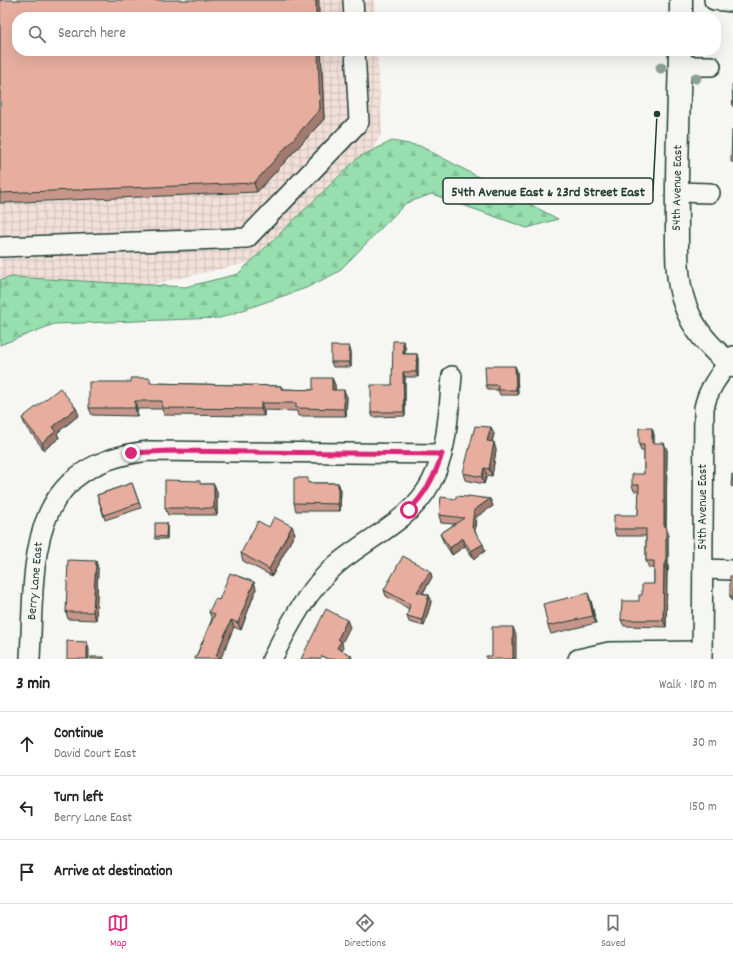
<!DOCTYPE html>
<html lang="en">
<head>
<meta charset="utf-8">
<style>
	body { margin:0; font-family:Dekko,sans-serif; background:#f2f2f2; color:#222 }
	.stop { position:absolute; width:12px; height:12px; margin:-9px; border:3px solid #db2777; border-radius:50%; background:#fff }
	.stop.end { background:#db2777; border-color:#fff; box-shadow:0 1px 4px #0008 }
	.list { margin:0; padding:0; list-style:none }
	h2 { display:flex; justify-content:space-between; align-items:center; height:52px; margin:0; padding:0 16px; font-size:17px }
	h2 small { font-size:13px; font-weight:400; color:#767676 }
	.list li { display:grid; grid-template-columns:26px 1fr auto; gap:12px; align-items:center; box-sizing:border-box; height:64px; padding:0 16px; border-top:1px solid #e0e0e0 }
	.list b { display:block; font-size:15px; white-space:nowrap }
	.list p { margin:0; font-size:13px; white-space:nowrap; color:#767676 }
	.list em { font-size:13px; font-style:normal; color:#767676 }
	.icon { flex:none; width:22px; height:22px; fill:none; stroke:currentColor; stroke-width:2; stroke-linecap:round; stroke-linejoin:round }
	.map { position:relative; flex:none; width:733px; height:659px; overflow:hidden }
	.search { position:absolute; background:#fff; box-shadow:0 4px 16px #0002; left:12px; right:12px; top:12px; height:44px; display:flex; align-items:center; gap:10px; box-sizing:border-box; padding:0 14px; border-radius:16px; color:#767676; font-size:15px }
	.sheet { height:244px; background:#fff }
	nav { display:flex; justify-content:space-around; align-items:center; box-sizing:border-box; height:56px; border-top:1px solid #e0e0e0; background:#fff; font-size:11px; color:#767676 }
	nav a { display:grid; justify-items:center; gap:2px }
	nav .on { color:#db2777 }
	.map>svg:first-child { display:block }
</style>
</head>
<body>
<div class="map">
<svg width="733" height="659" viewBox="0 0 733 659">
	<defs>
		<pattern id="industrial-grid" width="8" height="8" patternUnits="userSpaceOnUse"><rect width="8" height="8" fill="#f2e0d9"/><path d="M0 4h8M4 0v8" fill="none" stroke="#cfc1bb"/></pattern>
		<pattern id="forest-firs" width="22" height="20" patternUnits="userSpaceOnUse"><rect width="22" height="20" fill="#97dfae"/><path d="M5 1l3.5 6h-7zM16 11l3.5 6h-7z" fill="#82c096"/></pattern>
	</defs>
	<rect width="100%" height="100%" fill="#f6f6f2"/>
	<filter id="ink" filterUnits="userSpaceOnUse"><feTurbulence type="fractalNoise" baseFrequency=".025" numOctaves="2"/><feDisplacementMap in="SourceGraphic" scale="8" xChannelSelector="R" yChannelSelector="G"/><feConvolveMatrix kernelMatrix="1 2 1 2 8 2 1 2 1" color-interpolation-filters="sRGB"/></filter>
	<g filter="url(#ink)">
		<path fill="url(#industrial-grid)" d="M0,0H374L375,17H17V51H377L382,132L320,247L0,318Z"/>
		<path fill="url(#forest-firs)" stroke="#5b8e71" d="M392,141L420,146L558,219L527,228L432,194L406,203L338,272L306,288L220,318L54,324L0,345V280L13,277L185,287L238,274L359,157Z"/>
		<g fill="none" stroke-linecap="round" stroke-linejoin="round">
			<g stroke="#1f3d34" stroke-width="22">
				<g id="minor">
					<path d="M353,0L354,17"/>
					<path d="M714,0L733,2"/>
					<path d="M680,66H711"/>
					<path d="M677,192L710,193"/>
					<path d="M0,247L247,238L359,122L355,51"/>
					<path d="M703,569L733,570"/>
					<path d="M30,659C35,561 24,465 149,451L442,454"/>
					<path d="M272,659C289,625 308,589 337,564C365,540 405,523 426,491C448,458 448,414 452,376"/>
					<path d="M578,659L609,652L702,651"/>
					<path d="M702,659L704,408C708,387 721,374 733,356"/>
				</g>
			</g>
			<g stroke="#1f3d34" stroke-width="25">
				<g id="major">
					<path d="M681,17V0"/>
					<path d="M680,51C679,110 676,168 677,227C677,251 676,279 684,302C693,330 711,349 733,366"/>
				</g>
			</g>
			<use href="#minor" stroke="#f6f6f2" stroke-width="19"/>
			<use href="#major" stroke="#f6f6f2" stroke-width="22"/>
		</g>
		<g fill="#8da297">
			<circle cx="661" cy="68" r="5.5"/>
			<circle cx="696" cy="78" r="5.5"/>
		</g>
		<g fill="#c7968a" stroke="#1f3d34">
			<path d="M0,0L17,51H321L324,119L257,192L0,203Z"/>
			<path d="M403,341L405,346V354H417L418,359V377H405V416L373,417L371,412L392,385Z"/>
			<path d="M351,351V367H333L331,362Z"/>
			<path d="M515,366L517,371L518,395H500L498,390H488L486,385Z"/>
			<path d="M332,378L335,385V390L347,397L346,416H298L297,411L264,410V416L164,415L162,409H137V416L92,415L89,408L152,383L281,386L283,389L313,390Z"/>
			<path d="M79,415L57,433L59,438L44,450L25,425L22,418Z"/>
			<path d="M652,428L654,435V443L667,450L666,527L668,533V571H667L666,627L624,626L621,620L639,601L642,595L654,584V568H649L646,561V536H616L614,529L638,515L639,491H634L632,485L644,474V451H641L639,445Z"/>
			<path d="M494,434L492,442L496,450L492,476L487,475L484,484L465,480L463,473Z"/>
			<path d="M132,483L141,508L105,520L97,495Z"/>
			<path d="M310,483H338L341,490L340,511H296L294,503Z"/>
			<path d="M202,484H214L217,492V515H168L165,508Z"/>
			<path d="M468,497L490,499L493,506L476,517L475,531L485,551L474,559L465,546L452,555L443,541L440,534L455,524L441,523L439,515L456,499Z"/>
			<path d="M167,525V539H155V536Z"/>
			<path d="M269,527L295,533L272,576L243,561L241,553Z"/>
			<path d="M98,568L96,620L68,619L66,612Z"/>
			<path d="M430,571L432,577L423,593L429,595L431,602L424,626L409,622L407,616L409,609L386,596L384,590Z"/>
			<path d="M733,576V601H732L730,596Z"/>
			<path d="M254,582L256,589L241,630L234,627L195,659L212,619L209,612L219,600Z"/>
			<path d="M591,601L596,623L551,634L548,626Z"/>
		</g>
		<g fill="#a27a70" stroke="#1f3d34">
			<rect x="316" y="0" width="3" height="17"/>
			<path d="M318,51H321L324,119L257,192L254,183Z"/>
			<path d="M403,341L405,346V358L403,354Z"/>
			<path d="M349,346L351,351V367L349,362Z"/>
			<path d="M417,354L418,359V377L416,372Z"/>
			<path d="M515,366L517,371L518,395L516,390Z"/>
			<path d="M403,372L405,377V416L404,412Z"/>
			<path d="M332,378L335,385V397L332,390Z"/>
			<path d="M344,390L347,397L346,416L344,409Z"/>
			<path d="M135,401L137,409V416L135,408Z"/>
			<path d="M261,403L264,410V416L261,409Z"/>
			<path d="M76,408L79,415L57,433L59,438L44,450L42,443L53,427Z"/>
			<path d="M491,427L494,434L490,448L487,441Z"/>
			<path d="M652,428L654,435V450L652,443Z"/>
			<path d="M494,442L496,450L492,476L489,469Z"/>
			<path d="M664,443L667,450L666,527L668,533V571L666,565L664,526Z"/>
			<path d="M484,468L487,475L484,484L482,477Z"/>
			<path d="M338,483L341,490L340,511L338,504Z"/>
			<path d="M214,484L217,492V515L214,508Z"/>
			<path d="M490,499L493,506L476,517L474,534L472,527L474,510Z"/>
			<path d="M167,523V539L166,537Z"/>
			<path d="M292,526L295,533L272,576L269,569Z"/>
			<path d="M462,538L465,546L452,555L450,548Z"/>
			<path d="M483,544L485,551L474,559L471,551Z"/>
			<path d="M96,561L98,568L96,620L93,612Z"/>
			<path d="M664,565L667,571L666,627L663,620Z"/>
			<path d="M430,571L432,577L420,598L417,592Z"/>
			<path d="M254,582L256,589L241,630L238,623Z"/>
			<path d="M588,593L591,601L596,623L593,616Z"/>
			<path d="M429,595L431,602L424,626L422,620Z"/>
			<path d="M231,620L234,627L221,658V659H217L216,656Z"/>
			<path d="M347,620L350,627L342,643L343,648L340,656L337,648L338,639Z"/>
			<path d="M513,627L516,635V659H513Z"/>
			<path d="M87,642L89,649V659H87Z"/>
			<path d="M351,655L352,659H348Z"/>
		</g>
		<g fill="#e7aea0" stroke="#1f3d34">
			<path d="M0,0H316V17H17V51H318L320,109L254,183L0,193Z"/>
			<path d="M732,85H733V107Z"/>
			<path d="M732,130H733V162H731Z"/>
			<path d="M393,341H403V354H417L416,372H403L404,412H371V385H392Z"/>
			<rect x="331" y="346" width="18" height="16"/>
			<path d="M485,366H515L516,390H498V385H486Z"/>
			<path d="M131,378H150V383L281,386V389L313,390V378H332V390H344V409L296,408V403H261V409L162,408V401H135V408H89V382H131Z"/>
			<path d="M60,388L76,408L53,427L56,431L42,443L22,418Z"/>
			<path d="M475,426L491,427L487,441L494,442L489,469L484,468L482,477L463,473Z"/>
			<path d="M639,428H652V443H664V526H666V565H664L663,620H621L622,601H639V595H642V584H654V561H646V529H614V515H638L639,485H632V474H644V445H639Z"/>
			<path d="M732,474H733V487L731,486Z"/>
			<path d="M294,478H308V483H338V504L294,503Z"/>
			<path d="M165,480L200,481V484H214V508H165Z"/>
			<path d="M132,483L139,503L104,515L97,495Z"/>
			<path d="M456,496L468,497V496L490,499L474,510L472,527L483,544L471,551L462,538L450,548L440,534L464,518L439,515L441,497L456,499Z"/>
			<path d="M274,517L292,526L269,569L241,553L258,521L269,527Z"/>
			<path d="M155,523H167L166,537L155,536Z"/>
			<path d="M403,556L430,571L417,592L429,595L422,620L407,616L410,604L384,590Z"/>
			<path d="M68,560L96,561L93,612H66Z"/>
			<path d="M230,573L254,582L238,623L231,620L216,656L221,658L220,659H195L215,614L209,612L215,599L219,600Z"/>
			<rect x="730" y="576" width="3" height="20"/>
			<path d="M588,593L593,616L548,626L543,604Z"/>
			<path d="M326,609L347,620L338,639L341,641L337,648L351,655L348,659H328L322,656L320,659H301Z"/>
			<path d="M492,627H513V659H486V656H492Z"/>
			<path d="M67,641L87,642V659H67Z"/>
			<rect x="91" y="657" width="13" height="2"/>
		</g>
	</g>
	<g fill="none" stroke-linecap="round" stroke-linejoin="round" filter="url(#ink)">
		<path stroke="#db2777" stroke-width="5" d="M131,453L169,451L442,454C435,476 426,494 409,510"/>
	</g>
	<g text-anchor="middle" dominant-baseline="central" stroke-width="4" stroke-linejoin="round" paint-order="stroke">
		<g font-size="13" fill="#1f3d34" stroke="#f6f6f2">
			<text transform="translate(678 188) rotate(-89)">54th Avenue East</text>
			<text transform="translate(703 507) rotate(-90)">54th Avenue East</text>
			<text transform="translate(36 581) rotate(-85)">Berry Lane East</text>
		</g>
	</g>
	<path fill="none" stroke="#1f3d34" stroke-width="1.5" d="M657 114L653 191"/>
	<circle fill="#1f3d34" stroke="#f6f6f2" stroke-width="1.5" cx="657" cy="114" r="4"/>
	<rect fill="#f6f6f2" stroke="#1f3d34" stroke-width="1.5" x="443" y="178" width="210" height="26" rx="4"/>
	<g font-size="14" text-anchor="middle" font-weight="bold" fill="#1f3d34">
		<text x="548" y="196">54th Avenue East &amp; 23rd Street East</text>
	</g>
</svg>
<div class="stop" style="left:409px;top:510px"></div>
<div class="stop end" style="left:131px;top:453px"></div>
<div class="search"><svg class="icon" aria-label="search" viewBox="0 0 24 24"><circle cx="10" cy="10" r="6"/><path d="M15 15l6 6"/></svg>Search here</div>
</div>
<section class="sheet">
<h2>3 min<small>Walk · 180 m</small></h2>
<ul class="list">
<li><svg class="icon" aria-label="ahead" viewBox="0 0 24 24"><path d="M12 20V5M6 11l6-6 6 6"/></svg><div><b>Continue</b><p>David Court East</p></div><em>30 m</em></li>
<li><svg class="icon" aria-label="left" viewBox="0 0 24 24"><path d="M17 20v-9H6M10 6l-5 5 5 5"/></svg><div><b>Turn left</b><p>Berry Lane East</p></div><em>150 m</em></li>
<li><svg class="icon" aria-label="arrive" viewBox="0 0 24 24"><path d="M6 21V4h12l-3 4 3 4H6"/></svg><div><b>Arrive at destination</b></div></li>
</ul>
</section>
<nav>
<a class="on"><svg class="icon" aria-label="map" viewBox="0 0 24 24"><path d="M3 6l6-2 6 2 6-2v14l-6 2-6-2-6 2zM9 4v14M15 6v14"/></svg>Map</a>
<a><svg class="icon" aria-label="directions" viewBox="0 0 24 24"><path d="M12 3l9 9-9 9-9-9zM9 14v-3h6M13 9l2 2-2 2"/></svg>Directions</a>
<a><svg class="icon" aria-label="saved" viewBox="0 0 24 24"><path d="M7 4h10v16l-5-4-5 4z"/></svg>Saved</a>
</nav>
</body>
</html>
